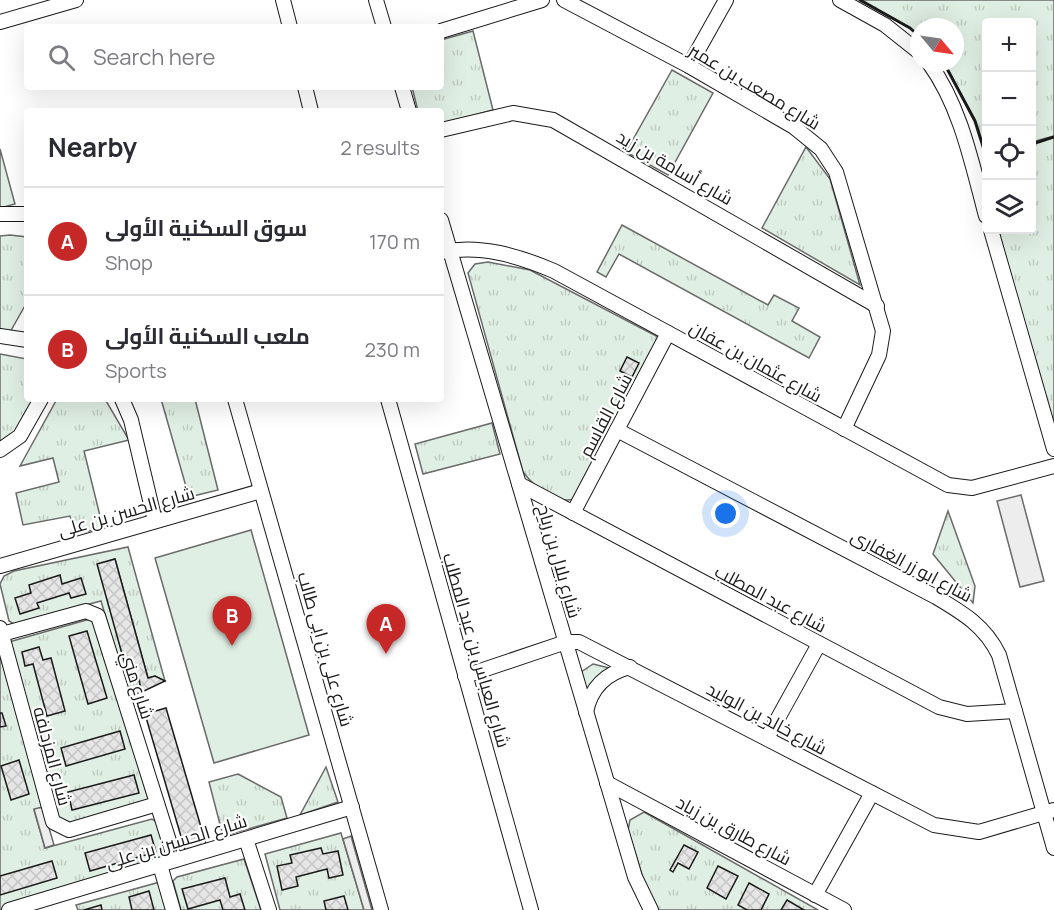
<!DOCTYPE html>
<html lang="en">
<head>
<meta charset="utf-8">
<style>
	body { margin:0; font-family:Manrope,Cairo,sans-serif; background:#f2f2f3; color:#2b2b33 }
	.controls { position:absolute; right:18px; top:18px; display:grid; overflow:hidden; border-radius:6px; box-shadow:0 6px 24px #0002 }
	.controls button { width:54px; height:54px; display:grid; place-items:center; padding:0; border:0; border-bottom:2px solid #e1e1e2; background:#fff; color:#2b2b33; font:30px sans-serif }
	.compass { position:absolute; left:910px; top:18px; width:54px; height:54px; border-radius:50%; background:#fff; box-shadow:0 6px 24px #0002; rotate:119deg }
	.you { position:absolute; left:726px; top:514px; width:21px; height:21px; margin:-15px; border:4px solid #fff; border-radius:50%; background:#1a73e8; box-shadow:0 0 0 9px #1a73e833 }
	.badge { display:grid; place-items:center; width:39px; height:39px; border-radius:50%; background:#c62828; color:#fff; font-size:20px; font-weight:700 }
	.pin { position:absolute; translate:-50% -50px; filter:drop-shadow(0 2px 3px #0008) }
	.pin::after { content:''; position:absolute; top:32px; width:21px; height:18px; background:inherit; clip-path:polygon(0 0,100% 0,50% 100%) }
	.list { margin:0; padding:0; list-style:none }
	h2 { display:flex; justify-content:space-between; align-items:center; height:78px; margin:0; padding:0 24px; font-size:26px }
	h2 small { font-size:20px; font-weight:400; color:#7c7c81 }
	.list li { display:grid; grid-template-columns:39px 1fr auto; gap:18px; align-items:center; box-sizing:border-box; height:108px; padding:0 24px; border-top:2px solid #e1e1e2 }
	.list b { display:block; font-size:22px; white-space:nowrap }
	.list p { margin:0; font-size:20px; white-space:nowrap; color:#7c7c81 }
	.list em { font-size:20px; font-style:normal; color:#7c7c81 }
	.icon { flex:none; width:33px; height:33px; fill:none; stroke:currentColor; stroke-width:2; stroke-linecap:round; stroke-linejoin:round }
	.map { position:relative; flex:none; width:1054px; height:910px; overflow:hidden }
	.search { position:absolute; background:#fff; box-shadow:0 6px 24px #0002; left:24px; top:24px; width:420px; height:66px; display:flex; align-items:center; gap:15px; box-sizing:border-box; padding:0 21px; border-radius:6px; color:#7c7c81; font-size:22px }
	.panel { position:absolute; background:#fff; box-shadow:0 6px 24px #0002; left:24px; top:108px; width:420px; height:294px; border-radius:6px }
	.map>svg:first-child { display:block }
</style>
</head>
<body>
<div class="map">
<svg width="1054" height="910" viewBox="0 0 1054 910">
	<defs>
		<pattern id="park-tufts" width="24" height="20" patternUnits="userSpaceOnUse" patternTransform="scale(1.5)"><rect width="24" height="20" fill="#e0efe3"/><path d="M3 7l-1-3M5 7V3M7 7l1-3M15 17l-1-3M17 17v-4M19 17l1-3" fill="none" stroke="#c0ccc2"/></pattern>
		<pattern id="building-cross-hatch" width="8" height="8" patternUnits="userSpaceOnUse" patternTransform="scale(1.5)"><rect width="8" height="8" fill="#e6e6e6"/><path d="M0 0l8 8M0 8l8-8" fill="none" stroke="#c5c5c5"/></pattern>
	</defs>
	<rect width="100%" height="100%" fill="#fff"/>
	<g fill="url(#park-tufts)" stroke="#6a6a6a" stroke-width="1.5">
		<path d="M860,0H1054V136L1032,142V22H986V156L975,121L944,63H955V27H919V36L910,28Z"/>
		<path d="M473,31L493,110L441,124V111H418L412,87H441V40Z"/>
		<path d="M672,70L713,93L668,175L626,152Z"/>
		<path d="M1054,137V449L991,230H1032V144Z"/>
		<path d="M806,147L830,179L860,285L762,228Z"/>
		<path d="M622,225L768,305L774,295L799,308L792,321L820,337L809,358L619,254L606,277L597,272Z"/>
		<path d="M10,235L27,237V302L9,334L0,332V236Z"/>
		<path d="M488,262L530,270L662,339L579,498C557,506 536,489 523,472L468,273L475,264Z"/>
		<path d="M0,354L27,359V399H37L12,443L0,447Z"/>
		<path d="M57,399H105L129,440L84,451L103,528L75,534L70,516L23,525L16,493L59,482L53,458L20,466Z"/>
		<path d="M161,399H195L218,490L189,497Z"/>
		<path d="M492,423L500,454L423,474L415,444Z"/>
		<path d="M948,511L975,586L973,603L933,554Z"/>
		<path d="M128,547L165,681L155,676L148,678L115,559L98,564L129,678L138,676L142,692L129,696L101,601L14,624L9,621L0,584L4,576L14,571Z"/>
		<path d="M97,617L149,802L61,827L9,642Z"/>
		<path d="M0,655L43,807L34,810L45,848L152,819L159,824L168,856L162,865L0,910Z"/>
		<path d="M593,664L613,669L588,696L581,672Z"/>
		<path d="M326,767L338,802L300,815Z"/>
		<path d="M238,774L281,797L287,818L223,836L209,782Z"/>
		<path d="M644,812L818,910H653L628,830L630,820Z"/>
		<path d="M341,833L364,910H280L265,854Z"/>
		<path d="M244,859L261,910H181L173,881L177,877Z"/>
		<path d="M160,882L168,910H78L76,905Z"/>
	</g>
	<g fill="#e0efe3" stroke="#6a6a6a" stroke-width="1.5">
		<path d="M0,149L15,204L0,208Z"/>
		<path d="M251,530L309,735L214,763L155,558Z"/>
	</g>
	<g fill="#ededed" stroke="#6a6a6a" stroke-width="1.5">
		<path d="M1021,495L1044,581L1020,587L997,501Z"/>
		<path d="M43,807L54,845L45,848L34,809Z"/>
		<path d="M351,836L372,910H364L343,839Z"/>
	</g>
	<g fill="url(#building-cross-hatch)" stroke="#1a1a1a" stroke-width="1.5">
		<path d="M627,357L639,363L632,377L620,371Z"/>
		<path d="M115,559L148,678L155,676L165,681L142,692L138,676L129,679L97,564Z"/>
		<path d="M60,575L62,584L81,578L86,594L71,598L69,593L37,603L39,608L20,614L15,598L31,593L29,585Z"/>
		<path d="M87,631L107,698L88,704L69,636Z"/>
		<path d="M39,647L43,660L51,658L65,711L47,716L33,664L25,666L22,652Z"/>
		<path d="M166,708L206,844L185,850L145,714Z"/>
		<path d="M0,713H2L6,726L0,727Z"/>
		<path d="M120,731L125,749L66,766L61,748Z"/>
		<path d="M19,760L29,794L11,800L1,766Z"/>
		<path d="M134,775L139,793L72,810L68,792Z"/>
		<path d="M151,835L156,852L90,871L85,853Z"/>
		<path d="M684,845L698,852L689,869L678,863L673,872L670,870Z"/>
		<path d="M321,848L323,854L338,851L343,875L329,878L327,869L296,877L298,886L282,890L277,866L292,863L290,855Z"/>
		<path d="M52,861L57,878L0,895V876Z"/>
		<path d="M718,866L738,876L726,899L707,888Z"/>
		<path d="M225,878L230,897L240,894L245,910H223L220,900L188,909L182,889Z"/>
		<path d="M749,883L769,894L761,910H747L738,905Z"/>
		<path d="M149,891L154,910H132L129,897Z"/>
		<path d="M344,896L348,910H326L324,901Z"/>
		<path d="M787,900L804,910H781Z"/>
		<path d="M101,905L102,910H84Z"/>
	</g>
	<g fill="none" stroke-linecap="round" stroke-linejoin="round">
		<g stroke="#1a1a1a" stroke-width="16">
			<g id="minor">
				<path d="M283,0L290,27"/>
				<path d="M376,0L384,27"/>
				<path d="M564,0L689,66L794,127L821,149L836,172L883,331L879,355L844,429"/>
				<path d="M840,0L885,25L919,52"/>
				<path d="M0,22L76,0"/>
				<path d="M441,31L542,0"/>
				<path d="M929,63C961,107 972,164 986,216"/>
				<path d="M689,66L726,0"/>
				<path d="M305,87L311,111"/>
				<path d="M402,87L409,111"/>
				<path d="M441,130L513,113L553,120L877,306"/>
				<path d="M0,214H27"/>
				<path d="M441,220L635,877L651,910"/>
				<path d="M991,230L1054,449"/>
				<path d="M442,252C480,244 519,256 554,271L948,485L972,488L1054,466"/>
				<path d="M0,336L27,340"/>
				<path d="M122,399L131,420L155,521"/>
				<path d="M235,399L381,910"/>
				<path d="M388,399L531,910"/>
				<path d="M617,430L936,597C963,613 985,626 999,655L1054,848"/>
				<path d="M0,450L20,436L41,399"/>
				<path d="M519,484L939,707L967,714L1015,711"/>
				<path d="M573,513L668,333"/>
				<path d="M0,566L261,491"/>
				<path d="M0,628L53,822L69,830L157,804"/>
				<path d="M2,634L86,611L98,616L175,860"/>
				<path d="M465,676L566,642H579L934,825L979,832L1054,810"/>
				<path d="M586,712C591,687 606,673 630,667"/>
				<path d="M767,738L819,644"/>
				<path d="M607,783L844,910"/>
				<path d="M246,839L269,910"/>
				<path d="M160,865L173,910"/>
				<path d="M815,895L872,793"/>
				<path d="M9,910L352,807"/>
			</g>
		</g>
		<use href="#minor" stroke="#fff" stroke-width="14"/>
		<g stroke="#1a1a1a" stroke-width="3">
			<path d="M860,0L910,28L919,36"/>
			<path d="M944,63L975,121L986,156"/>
			<path d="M1032,144L1054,137"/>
		</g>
	</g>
	<g text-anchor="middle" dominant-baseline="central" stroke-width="4.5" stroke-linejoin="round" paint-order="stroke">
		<g font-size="18" fill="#1a1a1a" stroke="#fff">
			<text transform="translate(755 86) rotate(31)">شارع مصعب بن عمير</text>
			<text transform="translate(675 167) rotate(30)">شارع أسامة بن زيد</text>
			<text transform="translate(756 361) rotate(29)">شارع عثمان بن عفان</text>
			<text transform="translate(605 415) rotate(-62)">شارع القاسم</text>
			<text transform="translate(126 511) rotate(-16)">شارع الحسن بن على</text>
			<text transform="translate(560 561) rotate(74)">شارع بلال بن رباح</text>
			<text transform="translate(912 565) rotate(28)">شارع ابو زر الغفارى</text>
			<text transform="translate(771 598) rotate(28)">شارع عبد المطلب</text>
			<text transform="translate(326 649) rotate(74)">شارع على بن ابى طالب</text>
			<text transform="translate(477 650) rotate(74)">شارع العباس بن عبد المطلب</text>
			<text transform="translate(138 685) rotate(72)">شارع مني</text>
			<text transform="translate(767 718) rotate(28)">شارع خالد بن الوليد</text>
			<text transform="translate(53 756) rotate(75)">شارع المزدلفه</text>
			<text transform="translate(734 830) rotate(28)">شارع طارق بن زياد</text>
			<text transform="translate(176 841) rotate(-17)">شارع الحسين بن على</text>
		</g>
	</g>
</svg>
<div class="controls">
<button>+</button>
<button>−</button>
<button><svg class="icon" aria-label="locate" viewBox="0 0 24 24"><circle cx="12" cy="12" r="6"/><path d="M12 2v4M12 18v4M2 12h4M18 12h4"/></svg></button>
<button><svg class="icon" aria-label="layers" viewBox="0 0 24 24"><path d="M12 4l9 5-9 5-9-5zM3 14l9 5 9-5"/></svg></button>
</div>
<svg class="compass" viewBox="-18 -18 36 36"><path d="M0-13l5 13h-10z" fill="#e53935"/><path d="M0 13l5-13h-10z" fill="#7c7c81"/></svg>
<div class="you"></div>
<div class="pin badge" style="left:386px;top:654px">A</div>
<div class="pin badge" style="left:232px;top:646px">B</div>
<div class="search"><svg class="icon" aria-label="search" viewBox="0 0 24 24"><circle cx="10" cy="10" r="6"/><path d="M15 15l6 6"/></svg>Search here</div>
<section class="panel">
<h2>Nearby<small>2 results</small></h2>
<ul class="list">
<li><span class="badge">A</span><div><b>سوق السكنية الأولى</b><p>Shop</p></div><em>170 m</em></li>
<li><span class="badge">B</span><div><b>ملعب السكنية الأولى</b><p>Sports</p></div><em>230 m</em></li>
</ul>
</section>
</div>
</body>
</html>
